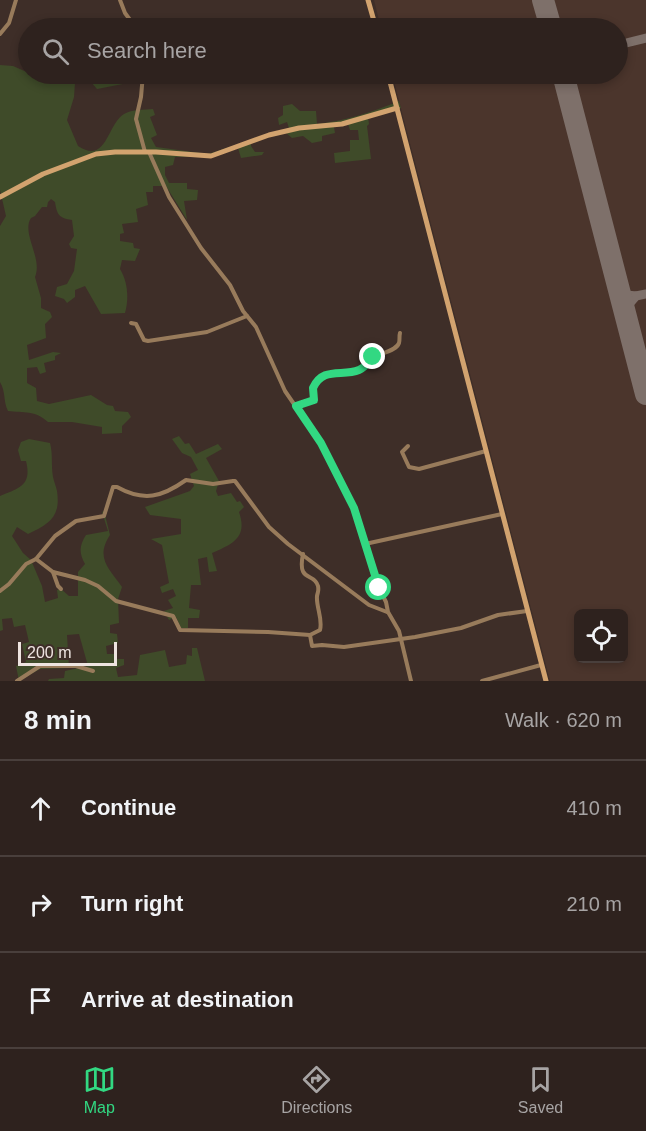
<!DOCTYPE html>
<html lang="en">
<head>
<meta charset="utf-8">
<style>
	body { margin:0; font-family:Arial,sans-serif; background:#362a27; color:#f1f3f6 }
	.controls { position:absolute; right:18px; bottom:18px; display:grid; overflow:hidden; border-radius:9px; box-shadow:0 3px 9px #0003 }
	.controls button { width:54px; height:54px; display:grid; place-items:center; padding:0; border:0; border-bottom:2px solid #493f3c; background:#2e221e; color:#f1f3f6; font:30px sans-serif }
	.scale { position:absolute; left:18px; bottom:15px; width:99px; box-sizing:border-box; padding-left:6px; border:3px solid #eee4e0; border-top:0; font-size:16px; line-height:21px; white-space:nowrap; color:#eee4e0; -webkit-text-stroke:4px #3e2e28; paint-order:stroke }
	.stop { position:absolute; width:18px; height:18px; margin:-14px; border:4px solid #32d882; border-radius:50%; background:#fff }
	.stop.end { background:#32d882; border-color:#fff; box-shadow:0 2px 6px #0008 }
	.list { margin:0; padding:0; list-style:none }
	h2 { display:flex; justify-content:space-between; align-items:center; height:78px; margin:0; padding:0 24px; font-size:26px }
	h2 small { font-size:20px; font-weight:400; color:#a7a4a4 }
	.list li { display:grid; grid-template-columns:39px 1fr auto; gap:18px; align-items:center; box-sizing:border-box; height:96px; padding:0 24px; border-top:2px solid #493f3c }
	.list b { display:block; font-size:22px; white-space:nowrap }
	.list em { font-size:20px; font-style:normal; color:#a7a4a4 }
	.icon { flex:none; width:33px; height:33px; fill:none; stroke:currentColor; stroke-width:2; stroke-linecap:round; stroke-linejoin:round }
	.map { position:relative; flex:none; width:646px; height:681px; overflow:hidden }
	.search { position:absolute; background:#2e221e; box-shadow:0 3px 9px #0003; left:18px; right:18px; top:18px; height:66px; display:flex; align-items:center; gap:15px; box-sizing:border-box; padding:0 21px; border-radius:33px; color:#a7a4a4; font-size:22px }
	.sheet { height:366px; background:#2e221e }
	nav { display:flex; justify-content:space-around; align-items:center; box-sizing:border-box; height:84px; border-top:2px solid #493f3c; background:#2e221e; font-size:16px; color:#a7a4a4 }
	nav a { display:grid; justify-items:center; gap:3px }
	nav .on { color:#32d882 }
	.map>svg:first-child { display:block }
</style>
</head>
<body>
<div class="map">
<svg width="646" height="681" viewBox="0 0 646 681">
	<rect width="100%" height="100%" fill="#3e2e28"/>
	<path fill="#4b352c" fill-rule="evenodd" d="M374,0H646V681H550L392,74H618V28H381ZM578,614H624V658H578Z"/>
	<g fill="#3f4b29">
		<path d="M0,65L13,66L45,80L69,74H131L128,83L97,89L91,82L75,83L74,97L67,120L78,146C107,165 107,124 124,114C132,109 145,110 153,109L155,115L150,117L157,135L151,138L156,147L208,154L289,128L287,122L279,125L278,118L283,115V106L292,104L300,111H316L317,124C345,121 373,112 399,101L401,108L368,117L369,124L367,126L371,159L335,163L334,153L350,151V140H359L358,130H350L348,124L334,127L335,133L322,136V141L312,143L303,136L292,138L285,132L251,143V146L255,152H264L262,155L241,158L238,148L211,157H175L173,165L165,167V175L169,183H187V189L198,190L197,200L184,201L187,220L166,186H153V192H146L148,205L136,209L138,222L122,224L124,233L120,234V241L133,243L134,248L140,249L135,261L122,260L120,269C128,282 129,299 125,313L101,314L85,286L75,290V297L67,303L64,299L55,296L57,287L67,284L74,271L77,249L71,248L69,244L74,236L72,220C59,218 57,215 55,202L51,199L48,202L47,207H42L35,216L31,218C21,233 43,258 35,277L41,298V308L50,312L52,317L45,324L46,338L27,345L29,360L53,352L61,353L55,356V360L44,363L46,372L40,374L37,367L27,368V383L36,388L37,401L49,404L91,395L107,405L113,406L115,411L128,412L131,417L122,426V433L102,434V427L72,422H48C35,410 24,413 8,411C3,401 6,392 0,382V226L6,216L0,190Z"/>
		<path d="M179,436L185,444L189,443L196,454L218,444L222,449L206,458L219,481L216,491L218,496L231,493L237,502L240,501L244,507L239,512C248,538 232,544 212,553L217,571L209,572L207,557L198,559L201,585H191L189,608L200,610L199,618H188V628H181L176,617L169,620L164,611L173,608L168,600L176,596L173,589L162,593L160,587L169,583L162,545L151,539L181,534V519L150,515L145,507L190,491L194,486L190,474L198,470L191,457L182,453L172,439Z"/>
		<path d="M29,439L50,443C53,454 51,465 53,477C54,482 56,486 57,491C61,517 49,524 28,534L17,527L12,536L23,553L31,560L42,586L45,602L58,598L57,590L61,589L69,596H78V572L85,564C79,553 79,546 86,535L108,531L102,512L104,511L110,535C95,558 109,568 122,587L118,599L119,623L110,625V633L117,634L118,643L106,646L107,654H114L115,659H124V665L116,668L118,677L137,675L140,655L165,650L169,667L186,664L187,655L192,656V648H197L205,681H48L49,679L64,678L65,671L88,666L79,634L67,635L69,668L40,669L19,681L16,666L26,662L22,644L29,642L25,625L14,627L12,618L2,619L3,630L0,631V496C20,488 32,485 26,461H21L18,450L21,442Z"/>
	</g>
	<g fill="none" stroke-linecap="round" stroke-linejoin="round">
		<g stroke="#7e706a" stroke-width="9">
			<path d="M618,45L646,38"/>
			<path d="M566,85L567,74"/>
			<path d="M619,290L627,295L636,296"/>
			<path d="M624,310L636,296L646,294"/>
		</g>
		<g stroke="#7e706a" stroke-width="22">
			<path d="M543,0L551,28"/>
			<path d="M563,74L646,394"/>
		</g>
		<g stroke="#987b5b" stroke-width="4">
			<path d="M120,0L125,13L136,28"/>
			<path d="M0,34L9,23L16,0"/>
			<path d="M143,74L141,97L136,119L145,152"/>
			<path d="M149,152L169,197L201,248L230,285L243,311L256,327L285,391L322,445L353,508L379,588L386,602L388,612L399,631L411,681"/>
			<path d="M131,323L136,324L144,340L148,341L207,332L247,316"/>
			<path d="M296,406L314,400L313,388C323,367 340,377 358,371C365,368 366,362 371,359C378,353 396,352 399,343C400,340 399,336 400,333"/>
			<path d="M408,446L402,452L409,467L419,469L486,451"/>
			<path d="M365,544L502,514"/>
			<path d="M36,559L53,572L85,580L98,586L116,601L173,616L180,630L268,632L310,635L320,630C323,619 316,607 317,596C318,591 319,591 318,586C314,572 297,583 303,554"/>
			<path d="M53,572L58,586L61,589"/>
			<path d="M0,591L9,584L26,564L36,559L55,536L76,521L104,516L113,487H117C144,502 162,497 186,480L213,484L233,481H235L269,527L288,544L369,605L387,612"/>
			<path d="M310,635L312,646L322,645L344,647L415,637L461,628L498,615L527,611"/>
			<path d="M17,681L40,666H76L93,671"/>
			<path d="M482,681L541,665"/>
		</g>
		<g stroke="#d2a36f" stroke-width="5">
			<path d="M368,0L376,28"/>
			<path d="M388,74L546,681"/>
			<path d="M0,197L43,174L96,154L115,152H156L211,156L269,135L299,128L342,124L397,108"/>
		</g>
	</g>
	<g fill="none" stroke-linecap="round" stroke-linejoin="round">
		<path stroke="#32d882" stroke-width="8" d="M373,357C367,361 367,367 359,370C342,377 323,366 313,388L314,400L296,406L321,443L354,508L379,588"/>
	</g>
</svg>
<div class="controls">
<button><svg class="icon" aria-label="locate" viewBox="0 0 24 24"><circle cx="12" cy="12" r="6"/><path d="M12 2v4M12 18v4M2 12h4M18 12h4"/></svg></button>
</div>
<div class="scale">200 m</div>
<div class="stop" style="left:379px;top:588px"></div>
<div class="stop end" style="left:373px;top:357px"></div>
<div class="search"><svg class="icon" aria-label="search" viewBox="0 0 24 24"><circle cx="10" cy="10" r="6"/><path d="M15 15l6 6"/></svg>Search here</div>
</div>
<section class="sheet">
<h2>8 min<small>Walk · 620 m</small></h2>
<ul class="list">
<li><svg class="icon" aria-label="ahead" viewBox="0 0 24 24"><path d="M12 20V5M6 11l6-6 6 6"/></svg><div><b>Continue</b></div><em>410 m</em></li>
<li><svg class="icon" aria-label="right" viewBox="0 0 24 24"><path d="M7 20v-9h11M14 6l5 5-5 5"/></svg><div><b>Turn right</b></div><em>210 m</em></li>
<li><svg class="icon" aria-label="arrive" viewBox="0 0 24 24"><path d="M6 21V4h12l-3 4 3 4H6"/></svg><div><b>Arrive at destination</b></div></li>
</ul>
</section>
<nav>
<a class="on"><svg class="icon" aria-label="map" viewBox="0 0 24 24"><path d="M3 6l6-2 6 2 6-2v14l-6 2-6-2-6 2zM9 4v14M15 6v14"/></svg>Map</a>
<a><svg class="icon" aria-label="directions" viewBox="0 0 24 24"><path d="M12 3l9 9-9 9-9-9zM9 14v-3h6M13 9l2 2-2 2"/></svg>Directions</a>
<a><svg class="icon" aria-label="saved" viewBox="0 0 24 24"><path d="M7 4h10v16l-5-4-5 4z"/></svg>Saved</a>
</nav>
</body>
</html>
